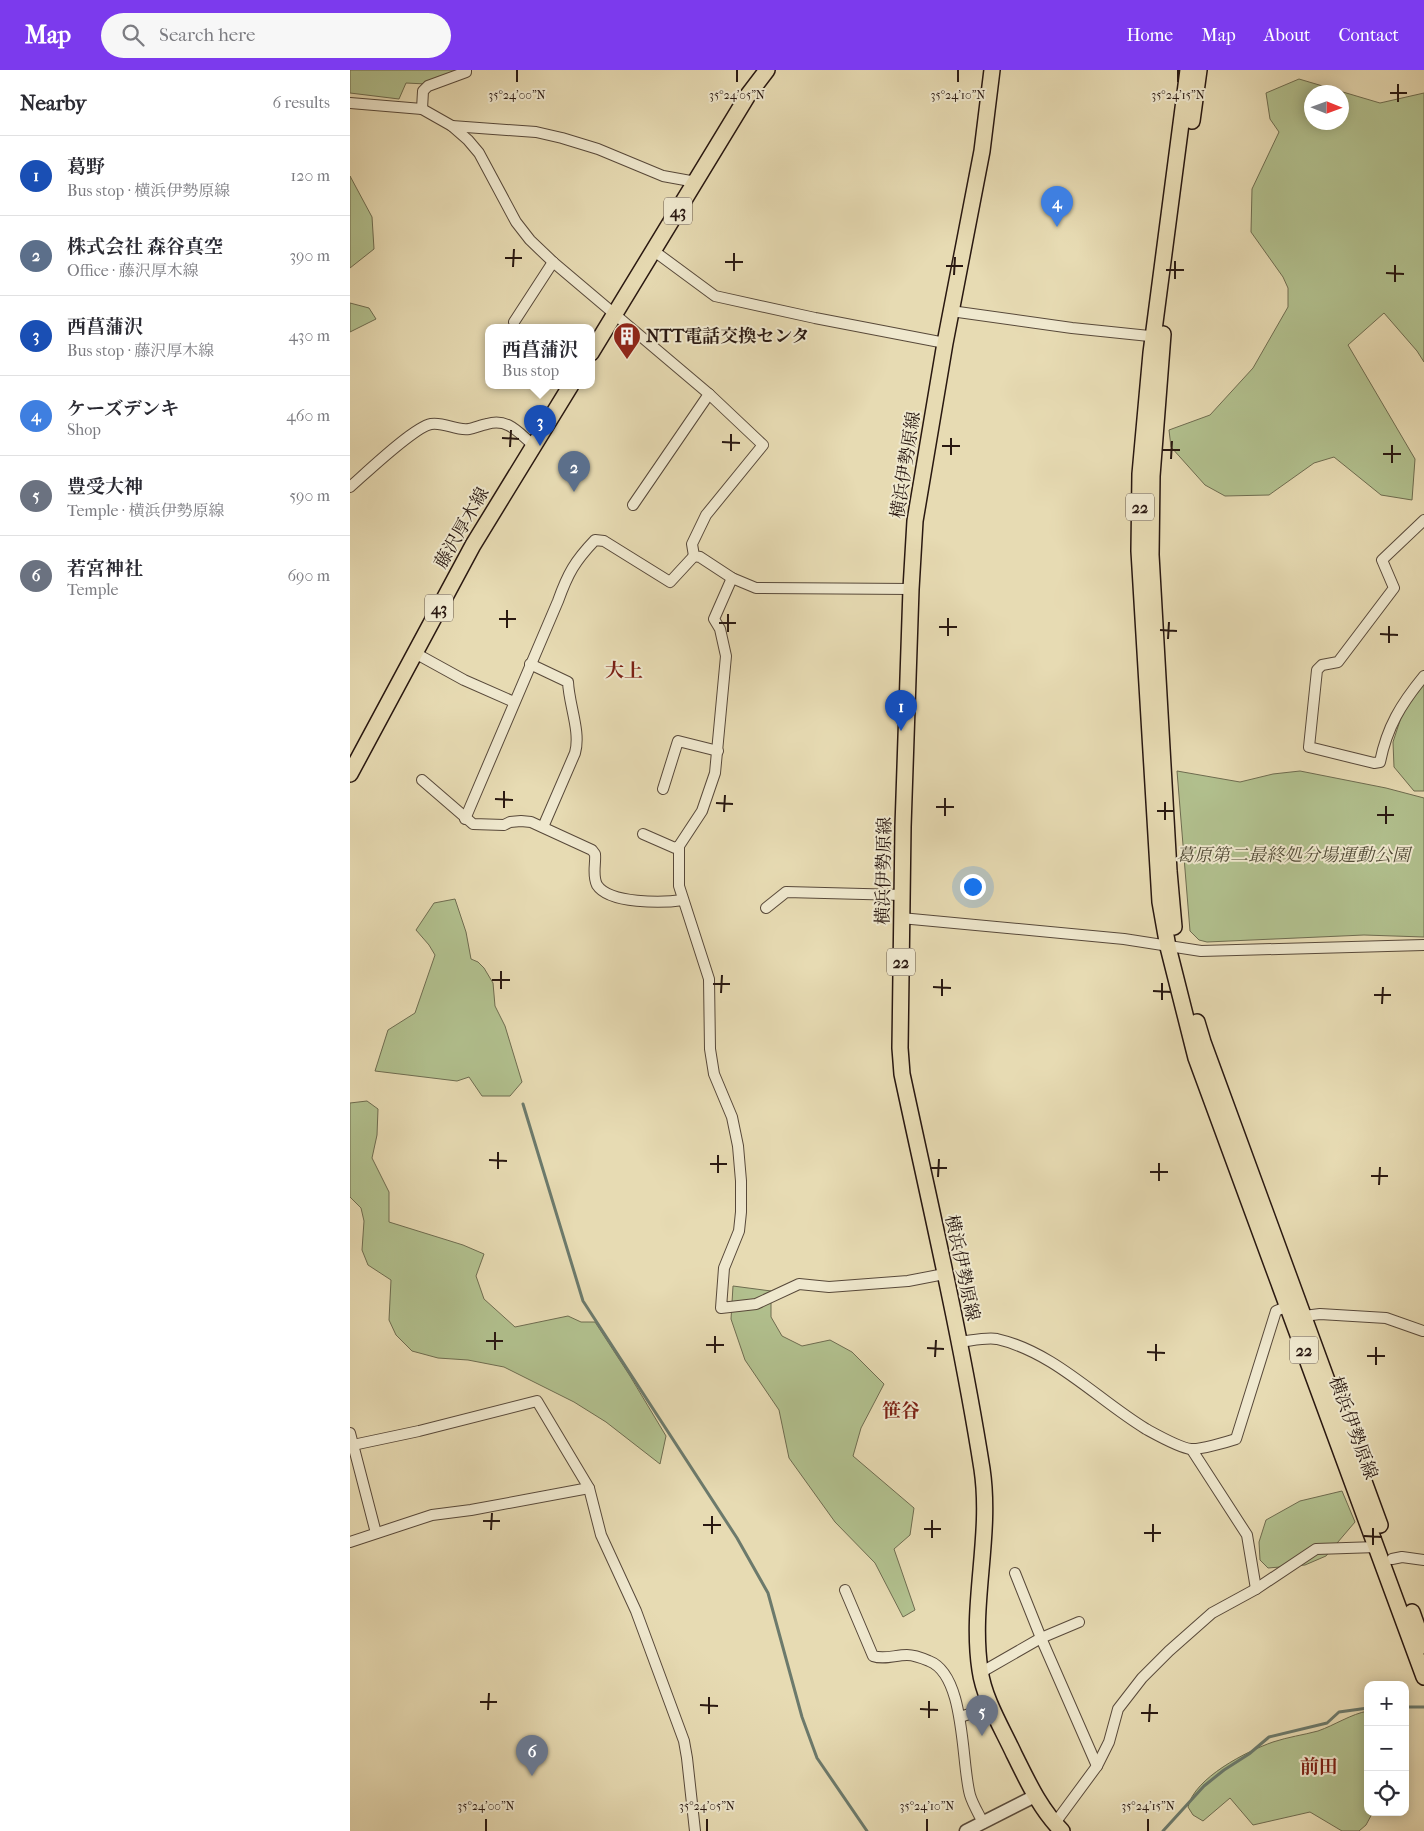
<!DOCTYPE html>
<html lang="en">
<head>
<meta charset="utf-8">
<style>
	body { margin:0; font-family:"IM FELL French Canon","Noto Serif JP",serif; background:#f7f7f7; color:#2b2b33 }
	.controls { position:absolute; right:15px; bottom:15px; display:grid; overflow:hidden; border-radius:10px; box-shadow:0 2px 12px #0003 }
	.controls button { width:45px; height:45px; display:grid; place-items:center; padding:0; border:0; border-bottom:1px solid #e1e1e2; background:#fff; color:#2b2b33; font:25px sans-serif }
	.compass { position:absolute; left:954px; top:15px; width:45px; height:45px; border-radius:50%; background:#fff; box-shadow:0 2px 12px #0003; rotate:91deg }
	.you { position:absolute; left:622px; top:816px; width:18px; height:18px; margin:-12px; border:4px solid #fff; border-radius:50%; background:#1a73e8; box-shadow:0 0 0 8px #1a73e833 }
	.badge { display:grid; place-items:center; width:32px; height:32px; border-radius:50%; background:#7c3aed; color:#fff; font-size:16px; font-weight:700 }
	.pin { position:absolute; translate:-50% -41px; filter:drop-shadow(0 1px 2px #0008) }
	.pin::after { content:''; position:absolute; top:26px; width:18px; height:15px; background:inherit; clip-path:polygon(0 0,100% 0,50% 100%) }
	.popup { position:absolute; left:135px; top:254px; width:110px; height:65px; box-sizing:border-box; display:grid; place-content:center; border-radius:10px; background:#fff; filter:drop-shadow(0 1px 4px #0005); font-size:16px; white-space:nowrap; color:#7c7c81 }
	.popup b { font-size:19px; color:#2b2b33 }
	.popup::after { content:''; position:absolute; left:50%; top:100%; margin-left:-10px; border:10px solid transparent; border-top-color:#fff }
	.list { margin:0; padding:0; list-style:none }
	h2 { display:flex; justify-content:space-between; align-items:center; height:65px; margin:0; padding:0 20px; font-size:21px }
	h2 small { font-size:16px; font-weight:400; color:#7c7c81 }
	.list li { display:grid; grid-template-columns:32px 1fr auto; gap:15px; align-items:center; box-sizing:border-box; height:80px; padding:0 20px; border-top:1px solid #e1e1e2 }
	.list b { display:block; font-size:19px; white-space:nowrap }
	.list p { margin:0; font-size:16px; white-space:nowrap; color:#7c7c81 }
	.list em { font-size:16px; font-style:normal; color:#7c7c81 }
	.icon { flex:none; width:28px; height:28px; fill:none; stroke:currentColor; stroke-width:2; stroke-linecap:round; stroke-linejoin:round }
	.map { position:relative; flex:none; width:1074px; height:1761px; overflow:hidden }
	header { display:flex; align-items:center; gap:30px; box-sizing:border-box; height:70px; padding:0 25px; background:#7c3aed; color:#fff }
	header strong { font-size:24px }
	nav { display:flex; gap:28px; margin-inline-start:auto; font-size:18px }
	.search { width:350px; height:45px; background:#f7f7f7; display:flex; align-items:center; gap:12px; box-sizing:border-box; padding:0 18px; border-radius:28px; color:#7c7c81; font-size:19px }
	main { display:flex }
	aside { flex:1; background:#fff }
	.map>svg:first-child { display:block }
</style>
</head>
<body>
<header>
<strong>Map</strong>
<div class="search"><svg class="icon" aria-label="search" viewBox="0 0 24 24"><circle cx="10" cy="10" r="6"/><path d="M15 15l6 6"/></svg>Search here</div>
<nav><a>Home</a><a>Map</a><a>About</a><a>Contact</a></nav>
</header>
<main>
<aside>
<h2>Nearby<small>6 results</small></h2>
<ul class="list">
<li><span class="badge" style="background:#1a4fb4">1</span><div><b>葛野</b><p>Bus stop · 横浜伊勢原線</p></div><em>120 m</em></li>
<li><span class="badge" style="background:#5c6f8a">2</span><div><b>株式会社 森谷真空</b><p>Office · 藤沢厚木線</p></div><em>390 m</em></li>
<li><span class="badge" style="background:#1a4fb4">3</span><div><b>西菖蒲沢</b><p>Bus stop · 藤沢厚木線</p></div><em>430 m</em></li>
<li><span class="badge" style="background:#3f7fe0">4</span><div><b>ケーズデンキ</b><p>Shop</p></div><em>460 m</em></li>
<li><span class="badge" style="background:#6b7280">5</span><div><b>豊受大神</b><p>Temple · 横浜伊勢原線</p></div><em>590 m</em></li>
<li><span class="badge" style="background:#6b7280">6</span><div><b>若宮神社</b><p>Temple</p></div><em>690 m</em></li>
</ul>
</aside>
<div class="map">
<svg width="1074" height="1761" viewBox="0 0 1074 1761">
	<rect width="100%" height="100%" fill="#e7dbb3"/>
	<filter id="stains"><feTurbulence type="fractalNoise" baseFrequency=".004" numOctaves="4"/><feColorMatrix values="0 0 0 0 .2 0 0 0 0 .09 0 0 0 0 .02 0 0 0 .5 -.17"/></filter>
	<radialGradient id="worn" r=".72"><stop offset=".6" stop-color="#630" stop-opacity="0"/><stop offset="1" stop-color="#630" stop-opacity=".3"/></radialGradient>
	<g fill="#b2c18f" stroke="#6e6c50" fill-rule="evenodd">
		<path d="M0,0H106L101,8L76,14L56,13L49,29L0,23Z"/>
		<path d="M949,9L1030,33L1074,23V292L1067,281L1034,243L998,275L1065,389L1062,430L1031,425L984,387L964,393L919,425L875,426L855,415L821,377L819,360L860,345L903,298L938,237V218L933,207L901,162L902,119L929,62L920,49L916,23ZM962,22H992V52H962Z"/>
		<path d="M0,106L22,147L24,179L0,198Z"/>
		<path d="M0,233L19,238L26,249L0,262Z"/>
		<path d="M1074,610V721H1064L1044,697L1043,672L1058,626Z"/>
		<path d="M827,701L890,712L923,704L950,701L1036,718L1074,728V867L1014,865L857,872L849,870L840,861Z"/>
		<path d="M105,829L116,862L121,889L128,892L134,898L143,913L145,936L155,956L172,1012L160,1026H132L119,1007L107,1011L25,1001L38,960L65,943L85,885L79,875L66,860L84,833Z"/>
		<path d="M17,1031L28,1039L27,1065L22,1088L39,1122V1152L113,1175L134,1184L126,1206L134,1229L165,1257L218,1246L231,1252H245L280,1306L316,1366L310,1394L256,1352L224,1332L154,1297L118,1290L88,1288L62,1281L46,1265L39,1250L41,1210L18,1195L12,1180L14,1151L11,1138L0,1127V1033Z"/>
		<path d="M383,1216L421,1221V1247L432,1266L452,1276L480,1270L502,1282L534,1314L511,1358L503,1386L564,1438L560,1465L544,1479L565,1540L553,1547L525,1493L485,1452L439,1388L429,1340L395,1290L381,1249Z"/>
		<path d="M992,1421L1005,1452L976,1486L955,1495L918,1498L910,1490L909,1472L916,1450L950,1431Z"/>
		<path d="M1018,1641V1742H1023L1016,1755L1009,1761H992L960,1742L903,1755L880,1728L853,1751L843,1745L838,1737C844,1708 897,1681 923,1672C938,1667 953,1665 968,1661C985,1655 1001,1644 1018,1641Z"/>
	</g>
	<g fill="none" stroke-linecap="round" stroke-linejoin="round">
		<g stroke="#6c7a6c" stroke-width="3">
			<path d="M173,1034L233,1231L387,1468L418,1523L452,1647L467,1688L517,1761"/>
			<path d="M1055,1637H1074"/>
			<path d="M813,1761L854,1716L874,1700L899,1684L919,1667L977,1653L989,1642L1018,1638"/>
		</g>
		<g stroke="#58493a" stroke-width="12">
			<g id="minor">
				<path d="M0,33L72,39L102,56L118,70L129,83L166,152L180,170L203,192L359,324L413,375L356,445L342,474L344,486L350,487L382,508L406,518L561,519"/>
				<path d="M72,39L73,21L78,16L116,2V0"/>
				<path d="M102,56L186,62L212,68L248,79L313,106L346,112"/>
				<path d="M304,181L365,226L465,248L595,273"/>
				<path d="M601,241L722,258L809,267"/>
				<path d="M164,252L203,192"/>
				<path d="M0,417C16,403 64,357 81,354C95,352 106,361 119,359C125,358 131,355 137,354C158,348 168,362 183,375"/>
				<path d="M283,435L359,324"/>
				<path d="M1074,450L1032,490L1044,518L988,592L972,595L967,600L959,677L1024,693L1030,692C1037,657 1051,634 1074,606"/>
				<path d="M382,508L364,549L370,559L376,586L365,703L352,741L329,776V816L359,909L360,979L364,1004L382,1047L388,1076L391,1111V1142L389,1161L374,1198L371,1238L406,1234L449,1214L479,1217L558,1211L594,1204"/>
				<path d="M65,583L114,610L164,632"/>
				<path d="M180,594L218,612C219,635 231,662 225,683L193,757"/>
				<path d="M72,710L123,754L154,755L160,752L171,751L181,752L242,780L245,784C246,794 242,805 247,815C259,834 313,833 333,830"/>
				<path d="M313,719L328,671L368,681"/>
				<path d="M115,749L208,531C218,503 225,491 245,470L254,471L320,512L344,486"/>
				<path d="M293,764L325,778L329,776"/>
				<path d="M416,838L436,822L552,825"/>
				<path d="M551,848L774,869L851,881L1074,875"/>
				<path d="M954,1246L970,1244L1036,1248L1073,1261"/>
				<path d="M609,1272C620,1271 636,1267 647,1269C704,1282 748,1330 796,1359C807,1365 830,1378 841,1379C849,1380 877,1372 886,1369L926,1241L938,1236"/>
				<path d="M0,1363L26,1463"/>
				<path d="M3,1375L69,1361L187,1331L239,1418L251,1465L286,1541L334,1671L337,1688L345,1761"/>
				<path d="M842,1380L897,1465L906,1519"/>
				<path d="M0,1472L82,1445L121,1440L239,1418"/>
				<path d="M1042,1489L1052,1487L1074,1490"/>
				<path d="M665,1503L691,1568L747,1696"/>
				<path d="M495,1520L523,1586C534,1590 545,1585 557,1585C563,1585 572,1588 579,1591C616,1605 611,1693 620,1725C623,1735 629,1744 633,1753"/>
				<path d="M630,1603L691,1568L729,1552"/>
				<path d="M610,1647L641,1637"/>
				<path d="M705,1753L747,1696L759,1672L768,1639L792,1608L819,1581L862,1543L906,1519L966,1479L1027,1477"/>
			</g>
		</g>
		<g stroke="#58493a" stroke-width="15">
			<path id="tertiary" d="M616,1761L685,1726"/>
		</g>
		<g stroke="#291811" stroke-width="18">
			<g id="primary">
				<path d="M642,0L632,81L595,273L565,451L561,519L553,757L550,978L552,1004C580,1135 611,1266 632,1399C642,1466 620,1534 630,1600C634,1629 652,1658 664,1684C678,1712 690,1739 712,1761"/>
				<path d="M838,0L801,283L790,404L789,481L810,832L818,877L846,988L1074,1607"/>
				<path d="M842,51L849,0"/>
				<path d="M813,264L802,406L801,485L819,801L824,857"/>
				<path d="M241,283L398,25L417,0"/>
				<path d="M0,704L123,475L221,315"/>
				<path d="M847,952L853,972L1030,1455"/>
				<path d="M1062,1542L1074,1576"/>
			</g>
		</g>
		<use href="#minor" stroke="#efe8ce" stroke-width="10"/>
		<use href="#tertiary" stroke="#efe8ce" stroke-width="12"/>
		<use href="#primary" stroke="#e7dbb3" stroke-width="15"/>
	</g>
	<path fill="none" stroke="#291811" stroke-width="2" d="M167,12V0M387,12V0M608,12V0M828,12V0M1040,23H1057M1048,32V14M155,188H172M375,192H393M596,196H613M163,197L164,179M816,200H834M384,201V183M1036,203L1054,204M604,205L605,187M825,209V191M1045,212V195M152,368L169,369M372,372L390,373M592,376H610M160,377L161,360M813,380H830M381,381V364M1033,384H1051M601,385V368M821,389L822,371M1042,393V375M149,549H166M369,553H386M589,557H607M157,558V540M810,560L827,561M378,562V544M1030,564L1048,565M598,566V548M818,569L819,552M1039,573V556M145,729L163,730M366,733L383,734M586,737H604M154,738V721M807,741H824M374,742L375,725M1027,745H1044M595,746V728M815,750V732M1036,754V736M142,910H160M363,914H380M583,917L601,918M151,919V901M803,921L821,922M371,923L372,905M1024,925H1041M592,926V909M812,930V913M1032,934L1033,917M139,1090L157,1091M360,1094H377M580,1098H597M148,1099V1082M800,1102H818M368,1103V1085M1021,1106H1038M588,1107L589,1089M809,1111V1093M1029,1115L1030,1097M136,1271H153M356,1275H374M577,1278L594,1279M145,1280V1262M797,1282L815,1283M365,1283V1266M1017,1286H1035M585,1287L586,1270M806,1291V1274M1026,1295V1277M133,1451H150M353,1455H371M574,1459H591M141,1460L142,1443M794,1463H811M362,1464V1446M1014,1466L1032,1467M582,1468V1450M803,1472V1454M1023,1475V1458M130,1632H147M350,1635L368,1636M570,1639L588,1640M138,1640L139,1623M791,1643H808M359,1644V1627M579,1648V1631M799,1652L800,1634M136,1761V1749M357,1761V1749M577,1761V1749M798,1761V1749"/>
	<defs>
		<g id="building-pin" transform="scale(1.4375)"><path d="M0 17L-7.5 6A9.5 9.5 0 1 1 7.5 6Z" fill="#8f2418" stroke="#efe8ce"/><path d="M-4-6H4V6H1V3H-1V6H-4ZM-2.5-4.3h1.7v1.8h-1.7ZM.8-4.3h1.7v1.8H.8ZM-2.5-1h1.7V.8h-1.7ZM.8-1h1.7V.8H.8Z" fill="#fff"/></g>
	</defs>
	<g fill-rule="evenodd">
		<use href="#building-pin" x="277" y="266"/>
	</g>
	<g text-anchor="middle" dominant-baseline="central" stroke-width="4" stroke-linejoin="round" paint-order="stroke">
		<g fill="#efe8ce" stroke="#64564a" stroke-width="1">
			<rect x="314" y="127.5" width="28" height="27" rx="4"/>
			<rect x="776" y="423.5" width="28" height="27" rx="4"/>
			<rect x="75" y="524.5" width="28" height="27" rx="4"/>
			<rect x="537" y="878.5" width="28" height="27" rx="4"/>
			<rect x="940" y="1266.5" width="28" height="27" rx="4"/>
		</g>
		<g font-size="16" font-weight="bold" fill="#291811">
			<text x="328" y="141">43</text>
			<text x="790" y="437">22</text>
			<text x="89" y="538">43</text>
			<text x="551" y="892">22</text>
			<text x="954" y="1280">22</text>
		</g>
		<g font-size="18" font-weight="bold" fill="#291811" stroke="#efe8ce" text-anchor="start">
			<text x="296" y="266">NTT電話交換センタ</text>
		</g>
		<g font-size="18" fill="#291811" stroke="#efe8ce">
			<text transform="translate(556 395) rotate(-81)">横浜伊勢原線</text>
			<text transform="translate(112 458) rotate(-60)">藤沢厚木線</text>
			<text transform="translate(534 801) rotate(-89)">横浜伊勢原線</text>
			<text transform="translate(612 1198) rotate(78)">横浜伊勢原線</text>
			<text transform="translate(1003 1358) rotate(70)">横浜伊勢原線</text>
		</g>
		<g font-size="18" font-style="italic" fill="#524b37" stroke="#efe8ce">
			<text x="943" y="785">葛原第二最終処分場運動公園</text>
		</g>
		<g font-size="19" font-weight="bold" fill="#7a1f14" stroke="#efe8ce">
			<text x="274" y="601">大上</text>
			<text x="551" y="1341">笹谷</text>
			<text x="969" y="1697">前田</text>
		</g>
	</g>
	<g font-size="12" text-anchor="middle" fill="#291811" stroke="#efe8ce" stroke-width="4" stroke-linejoin="round" paint-order="stroke">
		<text x="167" y="29">35°24'00"N</text>
		<text x="387" y="29">35°24'05"N</text>
		<text x="608" y="29">35°24'10"N</text>
		<text x="828" y="29">35°24'15"N</text>
		<text x="136" y="1740">35°24'00"N</text>
		<text x="357" y="1740">35°24'05"N</text>
		<text x="577" y="1740">35°24'10"N</text>
		<text x="798" y="1740">35°24'15"N</text>
	</g>
	<rect width="100%" height="100%" filter="url(#stains)"/>
	<rect width="100%" height="100%" fill="url(#worn)"/>
</svg>
<div class="controls">
<button>+</button>
<button>−</button>
<button><svg class="icon" aria-label="locate" viewBox="0 0 24 24"><circle cx="12" cy="12" r="6"/><path d="M12 2v4M12 18v4M2 12h4M18 12h4"/></svg></button>
</div>
<svg class="compass" viewBox="-18 -18 36 36"><path d="M0-13l5 13h-10z" fill="#e53935"/><path d="M0 13l5-13h-10z" fill="#7c7c81"/></svg>
<div class="you"></div>
<div class="pin badge" style="left:551px;top:661px;background:#1a4fb4">1</div>
<div class="pin badge" style="left:224px;top:422px;background:#5c6f8a">2</div>
<div class="pin badge" style="left:190px;top:376px;background:#1a4fb4">3</div>
<div class="popup"><b>西菖蒲沢</b>Bus stop</div>
<div class="pin badge" style="left:707px;top:157px;background:#3f7fe0">4</div>
<div class="pin badge" style="left:632px;top:1666px;background:#6b7280">5</div>
<div class="pin badge" style="left:182px;top:1706px;background:#6b7280">6</div>
</div>
</main>
</body>
</html>
